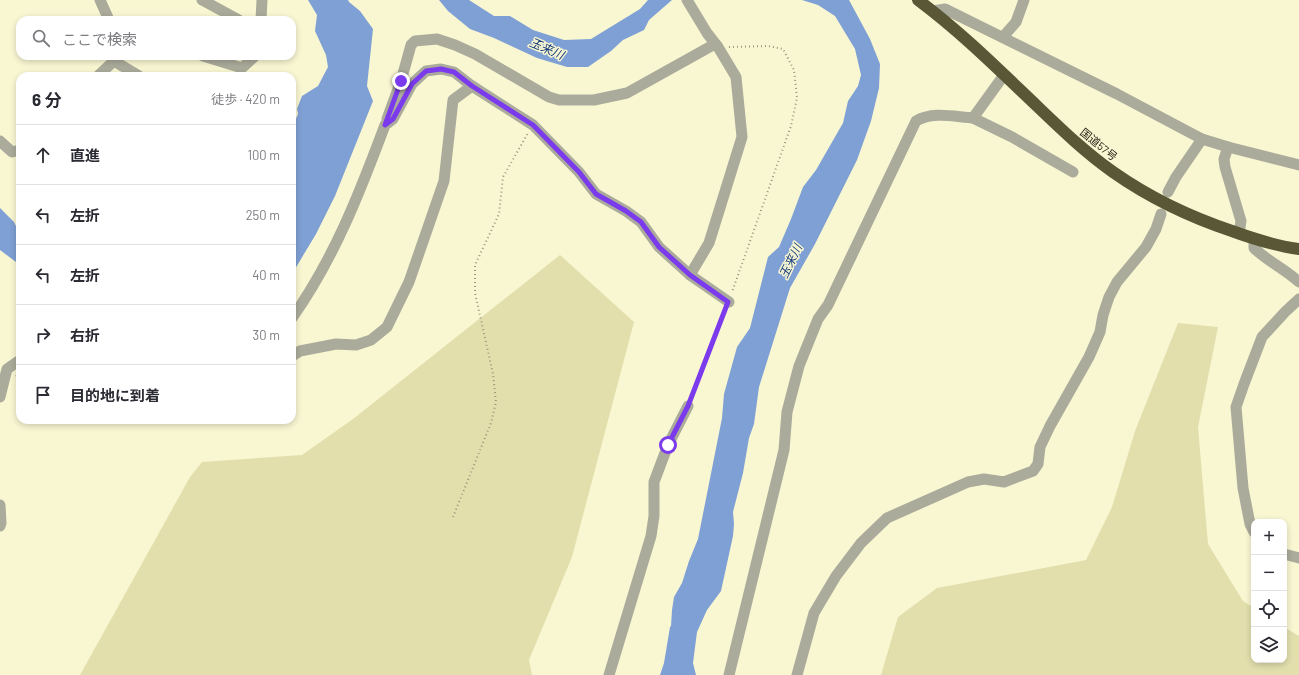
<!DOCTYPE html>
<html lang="ja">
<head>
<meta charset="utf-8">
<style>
	body { margin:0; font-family:Barlow,"Noto Sans JP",sans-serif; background:#f7f7f7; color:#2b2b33 }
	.controls { position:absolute; right:12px; bottom:12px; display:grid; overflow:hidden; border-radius:8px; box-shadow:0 2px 6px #0003 }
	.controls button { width:36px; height:36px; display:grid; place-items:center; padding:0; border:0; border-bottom:1px solid #e1e1e2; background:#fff; color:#2b2b33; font:20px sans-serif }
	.stop { position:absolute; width:12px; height:12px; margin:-9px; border:3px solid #7c3aed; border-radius:50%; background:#fff }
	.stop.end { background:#7c3aed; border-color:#fff; box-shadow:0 1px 4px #0008 }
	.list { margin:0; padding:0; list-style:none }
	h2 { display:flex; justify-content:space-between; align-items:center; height:52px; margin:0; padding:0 16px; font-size:17px }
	h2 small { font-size:13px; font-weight:400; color:#7c7c81 }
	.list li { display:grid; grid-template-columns:26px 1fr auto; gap:12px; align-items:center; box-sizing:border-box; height:60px; padding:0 16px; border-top:1px solid #e1e1e2 }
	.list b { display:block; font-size:15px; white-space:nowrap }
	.list em { font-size:13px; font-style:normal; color:#7c7c81 }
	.icon { flex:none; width:22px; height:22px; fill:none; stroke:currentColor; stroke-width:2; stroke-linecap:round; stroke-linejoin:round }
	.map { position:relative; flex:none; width:1299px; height:675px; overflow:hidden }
	.search { position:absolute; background:#fff; box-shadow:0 2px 6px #0003; left:16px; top:16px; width:280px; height:44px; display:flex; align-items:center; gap:10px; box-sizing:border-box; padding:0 14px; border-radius:12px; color:#7c7c81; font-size:15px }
	.panel { position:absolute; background:#fff; box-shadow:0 2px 6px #0003; left:16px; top:72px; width:280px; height:352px; border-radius:12px }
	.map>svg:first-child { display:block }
</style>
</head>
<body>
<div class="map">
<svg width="1299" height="675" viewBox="0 0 1299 675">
	<rect width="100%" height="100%" fill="#f9f7d2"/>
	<g fill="#e2dfad">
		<path d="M560,255L634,322L572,557L529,660L532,675H80L190,477L202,462L302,455L353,419Z"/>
		<path d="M1178,323L1218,327L1198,427L1208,544L1243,601L1254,608V660H1284V627L1299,636V675H881L898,617L937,588L1086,560L1112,507L1135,431Z"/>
	</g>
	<g fill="#7fa0d5">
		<path d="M308,0H348L349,2L360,11L373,29L367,86L373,101L335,196L316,234L292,274V186L303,167V145L312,128L300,122L297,109L302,96L318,86L328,67L326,55L315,31L317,15Z"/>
		<path d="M439,0H469L494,16H510L533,30L564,40L591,39L640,9L648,0H672L649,20L644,30L623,40L611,51L588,67H567L537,58L494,38L470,29L448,11Z"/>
		<path d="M802,0H849L870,39L880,64L879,88L871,121L857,160L815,244L790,288L759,387L754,424L749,438L743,473L733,512L734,524L733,536L721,591L707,610L697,632L693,663L696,675H660L664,663L670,627L671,626L672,610L674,597L682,583L689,561L698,539L722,418L724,394L737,347L750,328L768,257L779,247L791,219L803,187L816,170L843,123L848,101L858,86L861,75L855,49L835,16L818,5Z"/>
		<path d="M0,208L14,222L20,235V265L0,250Z"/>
	</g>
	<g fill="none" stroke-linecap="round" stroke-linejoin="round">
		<path stroke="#7fa0d5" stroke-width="19" d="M292,199L301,161L304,124L315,100"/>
		<g stroke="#98977c" stroke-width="2" stroke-dasharray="1 3" stroke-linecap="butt">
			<path d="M729,47L768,46L783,49L794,70L797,98L791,126L732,292"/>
			<path d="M16,375L20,379"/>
			<path d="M692,396L725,311"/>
			<path d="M453,517L491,423L496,402L493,374L475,293V265L499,214L503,177L528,133"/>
		</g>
		<g stroke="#abab9b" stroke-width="11">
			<path d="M100,0L109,20"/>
			<path d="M202,0L239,20"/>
			<path d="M687,0L707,33L718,47L736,77L742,137L709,243L690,275"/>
			<path d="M933,11L945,9L1117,94L1202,139L1228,147L1299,165"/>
			<path d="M261,20L262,0"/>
			<path d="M1003,37L1016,22L1024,0"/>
			<path d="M203,56L242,68L255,56"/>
			<path d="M114,61L139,76"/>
			<path d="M1004,75L973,118L1012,137L1073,172"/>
			<path d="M98,76L118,57"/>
			<path d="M387,119L401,81L411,45L415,41L437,39L455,45L475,54L549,97L559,100H594L627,93L715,44"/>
			<path d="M0,141L12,152L20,150"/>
			<path d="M1228,147L1224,159L1225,167L1241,221L1239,234"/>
			<path d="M1168,192L1176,177L1202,139"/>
			<path d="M1254,238V248C1267,261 1285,269 1299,282"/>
			<path d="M292,318C334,259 360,192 385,125L393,119L412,84L426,71L441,69L454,72L472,86L533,125L579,172L596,194L626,211L641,222L659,247L690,275L729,302"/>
			<path d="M292,356L300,351L336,344L356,345L371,340L387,327L409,282L444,181L453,100L472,86"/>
			<path d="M0,397L7,369L20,360"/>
			<path d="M0,505L1,523L0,526"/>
			<path d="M1254,532L1250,524L1243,488L1236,407L1244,384L1262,337L1285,312L1299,299"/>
			<path d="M1284,554L1299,558"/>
			<path d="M609,675L651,536L654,516V482L668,445L688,406"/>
			<path d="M729,675L784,450L787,412L799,366L818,319L828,305L916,121C933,111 955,117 973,118"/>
			<path d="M797,675L814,613L836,576L861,543L887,518L968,482L984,479L1004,482L1033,471L1038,464L1040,447L1050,426L1089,357L1100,332L1103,315L1109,297L1117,282L1146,247L1156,229L1161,214"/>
		</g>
		<path stroke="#5a5737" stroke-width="12" d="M918,0C961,32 999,70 1038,107C1062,130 1086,153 1113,172C1150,198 1190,217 1232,231C1254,239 1276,246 1299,249"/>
	</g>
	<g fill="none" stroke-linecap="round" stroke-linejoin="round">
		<path stroke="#7c3aed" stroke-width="5" d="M401,81L385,125L393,119L412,84L426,71L441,69L454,72L472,86L533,125L579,172L596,194L626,211L641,222L659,247L690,275L728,302L688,406L668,445"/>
	</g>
	<g text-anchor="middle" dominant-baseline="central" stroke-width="3" stroke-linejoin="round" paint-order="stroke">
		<g font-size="11" fill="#201f11" stroke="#f9f7d2">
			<text transform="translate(1099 144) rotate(39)">国道57号</text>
		</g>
		<g font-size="12" font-style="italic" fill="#173e7d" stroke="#f9f7d2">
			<text transform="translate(547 48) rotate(23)">玉来川</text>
			<text transform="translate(790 261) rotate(-64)">玉来川</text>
		</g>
	</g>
</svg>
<div class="controls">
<button>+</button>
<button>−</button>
<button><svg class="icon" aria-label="locate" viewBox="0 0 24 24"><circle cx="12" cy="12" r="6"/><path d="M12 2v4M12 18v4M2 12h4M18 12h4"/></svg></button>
<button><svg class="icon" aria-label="layers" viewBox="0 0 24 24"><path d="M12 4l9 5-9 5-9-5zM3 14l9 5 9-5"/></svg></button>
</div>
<div class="stop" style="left:668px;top:445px"></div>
<div class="stop end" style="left:401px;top:81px"></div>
<div class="search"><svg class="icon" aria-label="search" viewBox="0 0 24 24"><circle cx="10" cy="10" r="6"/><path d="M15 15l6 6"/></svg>ここで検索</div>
<section class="panel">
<h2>6 分<small>徒歩 · 420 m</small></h2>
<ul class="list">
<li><svg class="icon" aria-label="ahead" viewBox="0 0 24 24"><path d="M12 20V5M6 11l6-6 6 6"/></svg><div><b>直進</b></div><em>100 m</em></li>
<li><svg class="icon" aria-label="left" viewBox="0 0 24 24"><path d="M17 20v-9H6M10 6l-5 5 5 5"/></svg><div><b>左折</b></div><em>250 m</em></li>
<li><svg class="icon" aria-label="left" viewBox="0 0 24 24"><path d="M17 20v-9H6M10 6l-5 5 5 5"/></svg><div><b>左折</b></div><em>40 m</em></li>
<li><svg class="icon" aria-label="right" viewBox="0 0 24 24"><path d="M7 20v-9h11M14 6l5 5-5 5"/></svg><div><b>右折</b></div><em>30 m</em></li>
<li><svg class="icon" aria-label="arrive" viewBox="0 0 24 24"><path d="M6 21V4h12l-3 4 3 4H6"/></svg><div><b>目的地に到着</b></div></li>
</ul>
</section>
</div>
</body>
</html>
